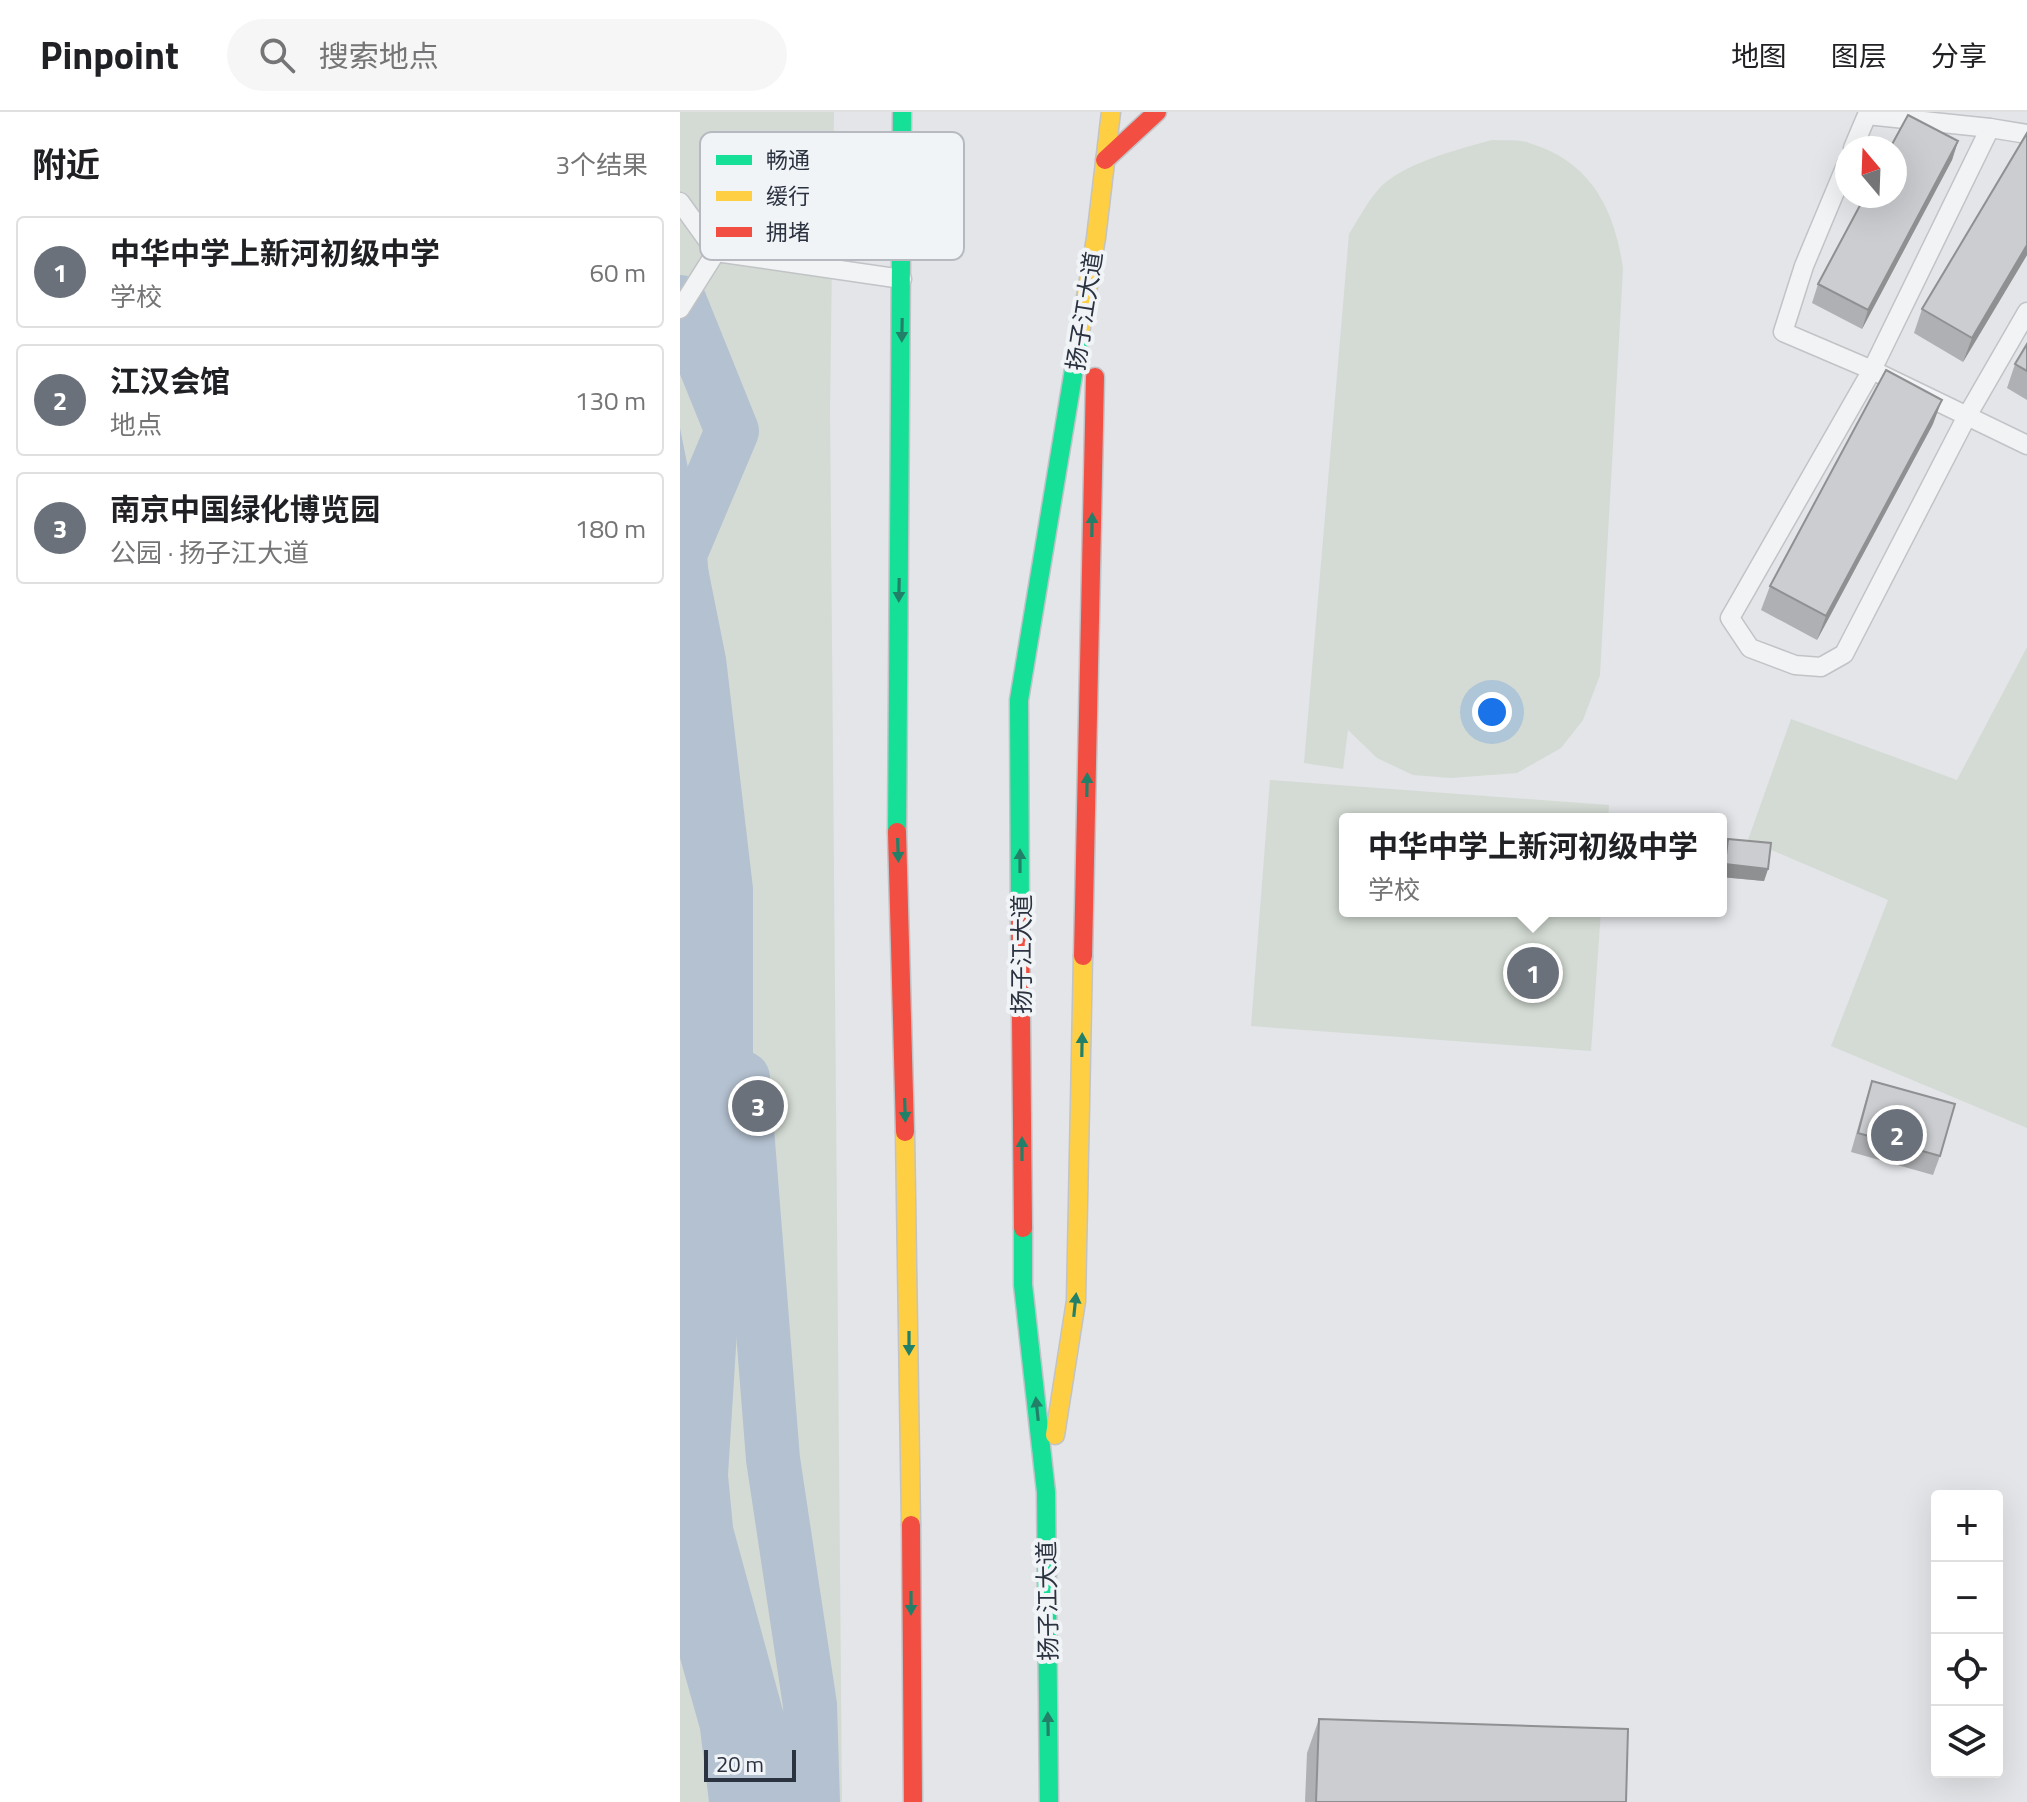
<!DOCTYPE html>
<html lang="zh">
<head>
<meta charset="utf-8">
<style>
	body { margin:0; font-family:"Titillium Web","Noto Sans SC",sans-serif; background:#f6f6f6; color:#202124 }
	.controls { position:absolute; right:24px; bottom:24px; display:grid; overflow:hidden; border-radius:8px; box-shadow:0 8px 32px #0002 }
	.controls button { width:72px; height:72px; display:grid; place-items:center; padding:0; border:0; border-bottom:2px solid #e0e0e0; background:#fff; color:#202124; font:40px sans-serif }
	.compass { position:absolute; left:1155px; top:24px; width:72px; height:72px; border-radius:50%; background:#fff; box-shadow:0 8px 32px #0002; rotate:341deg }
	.scale { position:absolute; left:24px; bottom:20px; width:92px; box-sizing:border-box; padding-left:8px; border:4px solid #2b3240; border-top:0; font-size:22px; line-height:28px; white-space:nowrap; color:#2b3240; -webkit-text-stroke:6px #f1f4f7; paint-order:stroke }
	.you { position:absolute; left:812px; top:600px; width:28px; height:28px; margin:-20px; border:6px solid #fff; border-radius:50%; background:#1a73e8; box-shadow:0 0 0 12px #1a73e833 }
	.badge { display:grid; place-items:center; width:52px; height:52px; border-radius:50%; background:#6b717b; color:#fff; font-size:26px; font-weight:700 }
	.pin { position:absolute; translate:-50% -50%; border:4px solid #fff; box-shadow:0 2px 8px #0006 }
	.popup { position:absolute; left:659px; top:701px; width:388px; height:104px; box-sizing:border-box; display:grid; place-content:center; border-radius:8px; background:#fff; filter:drop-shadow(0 2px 6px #0005); font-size:26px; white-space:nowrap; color:#757577 }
	.popup b { font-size:30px; color:#202124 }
	.popup::after { content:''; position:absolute; left:50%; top:100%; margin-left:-16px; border:16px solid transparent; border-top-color:#fff }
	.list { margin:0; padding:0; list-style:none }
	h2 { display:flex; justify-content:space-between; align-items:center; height:104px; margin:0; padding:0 32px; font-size:34px }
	h2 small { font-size:26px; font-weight:400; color:#757577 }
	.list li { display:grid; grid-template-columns:52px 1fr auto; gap:24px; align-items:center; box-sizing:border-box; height:112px; margin:0 16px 16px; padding:0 16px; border:2px solid #e0e0e0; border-radius:8px }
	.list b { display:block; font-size:30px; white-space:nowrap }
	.list p { margin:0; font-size:26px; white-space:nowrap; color:#757577 }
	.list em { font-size:26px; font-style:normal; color:#757577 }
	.icon { flex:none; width:44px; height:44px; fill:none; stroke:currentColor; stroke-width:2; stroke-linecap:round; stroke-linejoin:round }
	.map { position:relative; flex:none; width:1347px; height:1690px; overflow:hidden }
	header { display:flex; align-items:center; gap:48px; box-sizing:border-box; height:112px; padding:0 40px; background:#fff; border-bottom:2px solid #e0e0e0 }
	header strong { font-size:38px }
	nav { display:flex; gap:44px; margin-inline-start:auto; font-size:28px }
	.search { width:560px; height:72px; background:#f6f6f6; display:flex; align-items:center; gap:20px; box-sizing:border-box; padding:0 28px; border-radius:44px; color:#757577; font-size:30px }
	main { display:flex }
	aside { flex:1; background:#fff }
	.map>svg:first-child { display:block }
</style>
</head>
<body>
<header>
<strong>Pinpoint</strong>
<div class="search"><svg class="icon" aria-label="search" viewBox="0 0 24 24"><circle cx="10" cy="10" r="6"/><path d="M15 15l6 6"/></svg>搜索地点</div>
<nav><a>地图</a><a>图层</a><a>分享</a></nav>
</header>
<main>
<aside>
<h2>附近<small>3个结果</small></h2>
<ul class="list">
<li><span class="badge">1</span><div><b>中华中学上新河初级中学</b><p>学校</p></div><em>60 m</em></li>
<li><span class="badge">2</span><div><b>江汉会馆</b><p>地点</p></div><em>130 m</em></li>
<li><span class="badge">3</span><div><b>南京中国绿化博览园</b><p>公园 · 扬子江大道</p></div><em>180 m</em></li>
</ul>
</aside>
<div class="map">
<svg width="1347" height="1690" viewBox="0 0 1347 1690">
	<rect width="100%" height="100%" fill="#e3e5e8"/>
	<g fill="#d4dbd4">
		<path d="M0,0H154L150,298L162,1690H0Z"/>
		<path d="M812,28C824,29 838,27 849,31C911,49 935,98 943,157L920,563L903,608L881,636L837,661L771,666L733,663L697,646L668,618L663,657L624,651L669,122C678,108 686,92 697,79C719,52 779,37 812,28Z"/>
		<path d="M1347,535V1016L1151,934L1208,788L1068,728L1111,607L1277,668Z"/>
		<path d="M590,668L929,693L928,707H665V799H921L911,939L571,914Z"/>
	</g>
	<path fill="#b4c1d0" d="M0,316L46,546L73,776V964L48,1363L53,1415L105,1606L116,1690H29L20,1617L0,1546Z"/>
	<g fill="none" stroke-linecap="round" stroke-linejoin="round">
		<g stroke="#b4c1d0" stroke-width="54">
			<path d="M0,190L52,319L0,442L2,470"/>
			<path d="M63,966L93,1347L130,1593L133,1690"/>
		</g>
		<g stroke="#c1c3c6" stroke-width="21">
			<g id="lane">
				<path d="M1173,36L1187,3L1310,16"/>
				<path d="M1167,51L1124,154L1103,220L1192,258L1310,16L1347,22"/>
				<path d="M0,90L36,140L222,167"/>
				<path d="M0,197L36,140"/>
				<path d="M1347,200L1287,304L1164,542L1141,555L1115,553L1070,536L1050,506L1192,258L1347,333"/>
			</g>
		</g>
		<g stroke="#c1c3c6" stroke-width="21">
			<g id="fast">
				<path d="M217,720L222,0"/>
				<path d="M340,801L339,588L400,221"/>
				<path d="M343,1116V1173L366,1380L369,1690"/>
			</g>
		</g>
		<g stroke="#c1c3c6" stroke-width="21">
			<g id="slow">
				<path d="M400,221L416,126L431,0"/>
				<path d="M225,1020L231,1413"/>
				<path d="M375,1323L396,1189L403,844"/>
			</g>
		</g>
		<g stroke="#c1c3c6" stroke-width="21">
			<g id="jam">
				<path d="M425,48L477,0"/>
				<path d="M217,720L225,1020"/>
				<path d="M340,801L343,1116"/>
				<path d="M403,844L415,265"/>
				<path d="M231,1413L233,1690"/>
			</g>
		</g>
		<use href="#lane" stroke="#f2f3f5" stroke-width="18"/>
		<use href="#fast" stroke="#16e098" stroke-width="18"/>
		<use href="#slow" stroke="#ffcf43" stroke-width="18"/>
		<use href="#jam" stroke="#f24e42" stroke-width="18"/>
	</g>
	<g fill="#afb0b3">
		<path d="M1347,21V143L1283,250L1234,221L1242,197Z"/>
		<path d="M1278,29L1272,48L1182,217L1132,191L1138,172Z"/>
		<path d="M1347,232V288L1327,276L1335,252Z"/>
		<path d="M1253,312L1137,528L1081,498L1090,474Z"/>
		<path d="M1048,727L1088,757L1084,769L1041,765L1043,739Z"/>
		<path d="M1192,969L1260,1044L1253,1063L1171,1040L1186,987Z"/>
		<path d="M639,1607L946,1690H625L627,1641Z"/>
	</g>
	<g fill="#8e9092">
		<path d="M1278,29L1272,48L1182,217L1188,198Z"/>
		<path d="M1347,133V143L1283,250L1292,226Z"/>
		<path d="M1262,288L1253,312L1137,528L1146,504Z"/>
		<path d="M1045,752L1088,757L1084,769L1041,765Z"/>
	</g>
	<g fill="#cbcdd0" stroke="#8e9092" stroke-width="2">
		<path d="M1228,3L1278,29L1188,198L1138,172L1185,84H1215V36H1210Z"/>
		<path d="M1347,21V133L1292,226L1242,197Z"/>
		<path d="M1347,232V259L1335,252Z"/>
		<path d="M1206,258L1262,288L1146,504L1090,474Z"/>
		<path d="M1048,727L1091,731L1088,757L1045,752Z"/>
		<path d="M1192,969L1275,992L1260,1044L1178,1021Z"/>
		<path d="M639,1607L948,1617L946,1690H636Z"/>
	</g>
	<defs><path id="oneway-solid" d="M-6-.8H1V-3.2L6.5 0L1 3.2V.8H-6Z" transform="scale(2)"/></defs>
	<g fill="#228068">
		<use href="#oneway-solid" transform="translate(222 218) rotate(91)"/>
		<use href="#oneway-solid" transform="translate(412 413) rotate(-89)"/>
		<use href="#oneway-solid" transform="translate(219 478) rotate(91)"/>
		<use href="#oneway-solid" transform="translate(407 673) rotate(-89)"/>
		<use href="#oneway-solid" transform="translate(218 738) rotate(88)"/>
		<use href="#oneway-solid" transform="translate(340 749) rotate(-90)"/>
		<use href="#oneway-solid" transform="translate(402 933) rotate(-89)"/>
		<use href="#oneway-solid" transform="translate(225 998) rotate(88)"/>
		<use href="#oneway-solid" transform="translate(342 1037) rotate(-90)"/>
		<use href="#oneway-solid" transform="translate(395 1193) rotate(-84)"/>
		<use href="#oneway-solid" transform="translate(229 1231) rotate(90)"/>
		<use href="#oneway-solid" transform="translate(357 1297) rotate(-96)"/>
		<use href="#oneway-solid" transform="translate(231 1491) rotate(90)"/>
		<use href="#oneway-solid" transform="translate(368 1612) rotate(-91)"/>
	</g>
	<g text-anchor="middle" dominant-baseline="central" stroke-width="8" stroke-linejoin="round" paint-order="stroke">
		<g font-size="24" fill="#2b3240" stroke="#f1f4f7">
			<text transform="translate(404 199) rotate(-81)">扬子江大道</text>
			<text transform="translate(341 842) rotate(-90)">扬子江大道</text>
			<text transform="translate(367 1489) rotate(-91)">扬子江大道</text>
		</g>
	</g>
	<rect x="20" y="20" width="264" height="128" rx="12" fill="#f1f4f7" stroke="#b6bac0" stroke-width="2"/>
	<rect x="36" y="43" width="36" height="10" fill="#16e098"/>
	<rect x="36" y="79" width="36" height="10" fill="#ffcf43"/>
	<rect x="36" y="115" width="36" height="10" fill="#f24e42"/>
	<g font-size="22" fill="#2b3240">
		<text x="86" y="56">畅通</text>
		<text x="86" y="92">缓行</text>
		<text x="86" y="128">拥堵</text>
	</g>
</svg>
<div class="controls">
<button>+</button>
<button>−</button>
<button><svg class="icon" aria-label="locate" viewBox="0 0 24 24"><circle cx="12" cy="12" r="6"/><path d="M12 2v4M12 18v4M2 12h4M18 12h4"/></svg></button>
<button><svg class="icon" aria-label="layers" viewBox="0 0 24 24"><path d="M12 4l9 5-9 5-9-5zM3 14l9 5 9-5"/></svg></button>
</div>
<svg class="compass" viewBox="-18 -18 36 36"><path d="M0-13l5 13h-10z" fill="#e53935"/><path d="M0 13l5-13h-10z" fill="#757577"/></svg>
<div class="scale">20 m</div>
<div class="you"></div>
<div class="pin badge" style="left:853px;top:861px">1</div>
<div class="popup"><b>中华中学上新河初级中学</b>学校</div>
<div class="pin badge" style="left:1217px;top:1023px">2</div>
<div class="pin badge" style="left:78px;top:994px">3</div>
</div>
</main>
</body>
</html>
